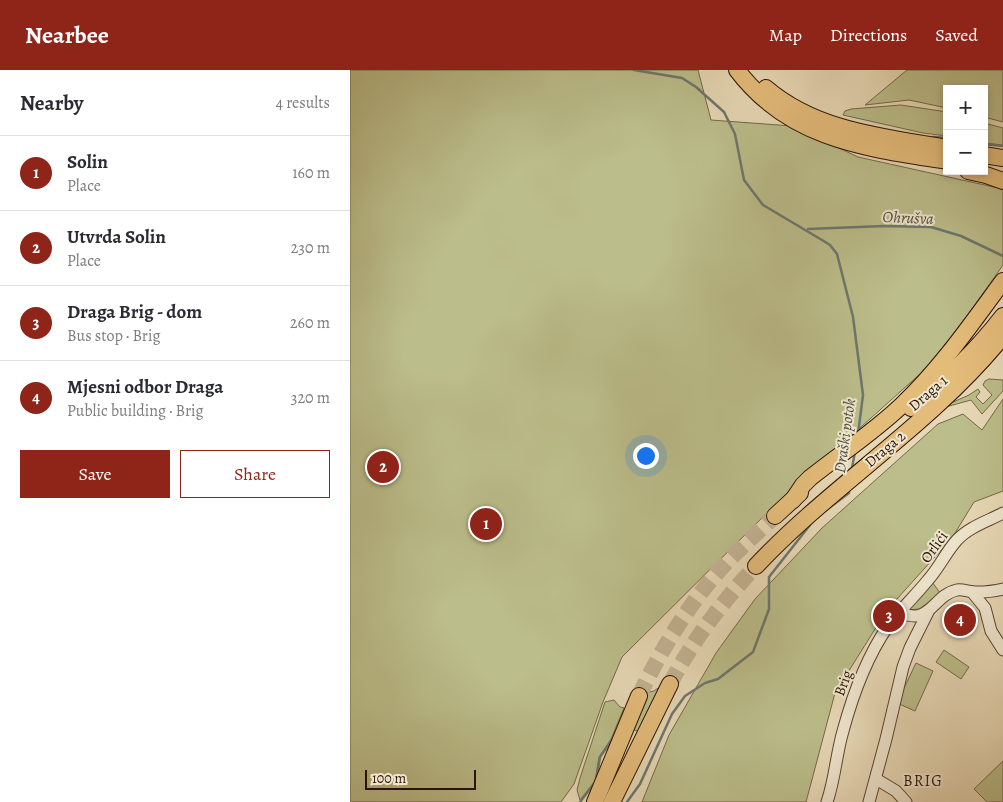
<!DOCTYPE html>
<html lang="en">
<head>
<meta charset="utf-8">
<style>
	body { margin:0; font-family:Alegreya,serif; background:#f7f7f7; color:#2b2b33 }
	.controls { position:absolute; right:15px; top:15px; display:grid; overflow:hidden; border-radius:0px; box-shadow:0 2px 8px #0003 }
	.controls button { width:45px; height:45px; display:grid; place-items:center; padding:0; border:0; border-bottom:1px solid #e1e1e2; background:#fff; color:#2b2b33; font:25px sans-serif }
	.scale { position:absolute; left:15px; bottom:12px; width:111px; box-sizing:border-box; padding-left:5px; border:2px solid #2c1305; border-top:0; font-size:14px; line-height:18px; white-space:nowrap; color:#2c1305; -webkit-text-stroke:4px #efe6cf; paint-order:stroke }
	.you { position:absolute; left:295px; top:385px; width:18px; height:18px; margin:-12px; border:4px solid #fff; border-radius:50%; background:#1a73e8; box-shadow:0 0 0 8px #1a73e833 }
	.badge { display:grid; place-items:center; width:32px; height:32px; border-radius:50%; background:#8f2418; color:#fff; font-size:16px; font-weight:700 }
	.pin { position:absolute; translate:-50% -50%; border:2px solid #fff; box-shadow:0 1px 5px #0006 }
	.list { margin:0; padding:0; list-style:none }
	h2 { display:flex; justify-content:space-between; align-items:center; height:65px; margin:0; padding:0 20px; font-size:21px }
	h2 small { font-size:16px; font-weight:400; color:#7c7c81 }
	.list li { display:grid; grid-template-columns:32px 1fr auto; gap:15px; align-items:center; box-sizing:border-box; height:75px; padding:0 20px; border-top:1px solid #e1e1e2 }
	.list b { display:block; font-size:19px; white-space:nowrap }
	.list p { margin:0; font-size:16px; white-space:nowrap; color:#7c7c81 }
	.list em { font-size:16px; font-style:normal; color:#7c7c81 }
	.actions { display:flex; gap:10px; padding:15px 20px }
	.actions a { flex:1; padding:11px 0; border:1px solid #8f2418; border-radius:0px; text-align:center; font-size:18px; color:#8f2418 }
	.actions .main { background:#8f2418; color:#fff }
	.map { position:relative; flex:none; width:653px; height:732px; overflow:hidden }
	header { display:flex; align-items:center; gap:30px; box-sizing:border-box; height:70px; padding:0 25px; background:#8f2418; color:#fff }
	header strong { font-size:24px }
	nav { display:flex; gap:28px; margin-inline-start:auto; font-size:18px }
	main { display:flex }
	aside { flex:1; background:#fff }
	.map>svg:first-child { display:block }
</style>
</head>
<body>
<header>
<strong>Nearbee</strong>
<nav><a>Map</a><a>Directions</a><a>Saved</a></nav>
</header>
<main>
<aside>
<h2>Nearby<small>4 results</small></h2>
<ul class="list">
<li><span class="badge">1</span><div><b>Solin</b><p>Place</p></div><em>160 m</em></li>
<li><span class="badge">2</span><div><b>Utvrda Solin</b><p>Place</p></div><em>230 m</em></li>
<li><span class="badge">3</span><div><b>Draga Brig - dom</b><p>Bus stop · Brig</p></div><em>260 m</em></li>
<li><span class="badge">4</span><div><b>Mjesni odbor Draga</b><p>Public building · Brig</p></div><em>320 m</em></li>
</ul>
<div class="actions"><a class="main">Save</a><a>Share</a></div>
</aside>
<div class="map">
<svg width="653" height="732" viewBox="0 0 653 732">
	<rect width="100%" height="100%" fill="#e7d8b5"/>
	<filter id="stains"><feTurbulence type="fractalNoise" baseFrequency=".004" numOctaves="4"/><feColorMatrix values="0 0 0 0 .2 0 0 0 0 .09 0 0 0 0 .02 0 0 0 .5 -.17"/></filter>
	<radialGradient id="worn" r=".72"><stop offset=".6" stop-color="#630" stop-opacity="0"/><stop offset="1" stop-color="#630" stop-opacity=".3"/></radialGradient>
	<g fill="#bbbd8a" stroke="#746848">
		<path d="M0,0H348L361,50L442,56L508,87L653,119V195L617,246L580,295L432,428L272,587L253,632L224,714L211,732H0Z"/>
		<path d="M557,0H653V52L634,47V19H597V38L559,30L515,35Z"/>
		<path d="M551,35L597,42V66L573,63L493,45L495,41L501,39Z"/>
		<path d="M634,53L653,58V75L634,73Z"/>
		<path d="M639,309L653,310V321L632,344L621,330L592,338V337L619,325L628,319L630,322L626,327L633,334L642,325L633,315L635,311Z"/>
		<path d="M653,329V421L624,432L602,468L537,540L485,623L456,732H292L319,665L366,583L405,529L472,458L588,354L613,344L632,360Z"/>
		<path d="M582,512L591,524L569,539L559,540Z"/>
		<path d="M594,580L619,597L611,609L586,592Z"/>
		<path d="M566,593L583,601L565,641L547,633Z"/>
		<path d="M311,616L290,660L287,661L281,659L299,622L304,621Z"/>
		<path d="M264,630L270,637L274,638L261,669L249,687L245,711L230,730L227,720L230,708L255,632Z"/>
		<path d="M653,691V732H637L624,719Z"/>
	</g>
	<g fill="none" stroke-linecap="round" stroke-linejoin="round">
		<g stroke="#6c776d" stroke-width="2.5">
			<path d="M284,0L332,8L346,17L374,42L385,64L394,110L413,135L472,170L480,175L487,184L503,247L513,325L508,364"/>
			<path d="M583,67L597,68"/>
			<path d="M634,74L653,76"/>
			<path d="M458,159L534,156L581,157L611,166L653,186"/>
			<path d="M502,398L505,382"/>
			<path d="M475,441L499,423V419"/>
			<path d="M230,732L246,711L250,687L262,670"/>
			<path d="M277,732L290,714L322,644L335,626L355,613L368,609L403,582L419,539V507L460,455"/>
		</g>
		<g stroke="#c2b192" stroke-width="16" stroke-dasharray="16 8" stroke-linecap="butt">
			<path d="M320,614C343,570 372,532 406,496"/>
			<path d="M289,626C312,578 339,533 375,494C391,477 408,462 425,446"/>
		</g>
		<g stroke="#5b4431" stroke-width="13">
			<g id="minor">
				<path d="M622,522L635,538L641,561L653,580"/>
				<path d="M550,542C580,557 583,525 607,520C613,519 619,522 626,522C634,522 645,521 653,519"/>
				<path d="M526,709L546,721L556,732"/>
				<path d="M477,732C485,709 486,685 493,661C503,624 516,588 538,556C550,540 565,526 578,510C589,498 596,482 607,470C619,457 638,451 653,443"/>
				<path d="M519,732L536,669L553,597L560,578L578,542"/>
			</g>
		</g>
		<g stroke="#2c1305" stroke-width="18">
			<g id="highway">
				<path d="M387,0C440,70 516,78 597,91"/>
				<path d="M416,18C466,61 534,67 597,78"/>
				<path d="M634,85L653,88"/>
				<path d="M618,101L636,105L653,111"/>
				<path d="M561,338C595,311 626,281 653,246"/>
				<path d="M443,430L453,415L460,408C490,384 524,362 552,335C591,298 622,253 653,211"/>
				<path d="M425,446L450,423"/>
				<path d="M406,496C483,414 582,354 653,266"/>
				<path d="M245,732L289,626"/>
				<path d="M262,732L320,614"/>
			</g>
		</g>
		<use href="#minor" stroke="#efe6cf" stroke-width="11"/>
		<use href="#highway" stroke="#e4bc7a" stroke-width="16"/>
	</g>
	<g text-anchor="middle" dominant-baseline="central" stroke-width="4" stroke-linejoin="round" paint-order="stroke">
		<g font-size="15" fill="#2c1305" stroke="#efe6cf">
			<text transform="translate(578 323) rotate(-41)">Draga 1</text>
			<text transform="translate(535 379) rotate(-40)">Draga 2</text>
			<text transform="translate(584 477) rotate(-54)">Orlići</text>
			<text transform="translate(493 613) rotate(-70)">Brig</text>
		</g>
		<g font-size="16" font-style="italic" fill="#514d42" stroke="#efe6cf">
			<text transform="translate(558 148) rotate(2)">Ohrušva</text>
			<text transform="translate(495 366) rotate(-82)">Draški potok</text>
		</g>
		<g font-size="16" letter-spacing="1" fill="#2c1305" stroke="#efe6cf">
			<text x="573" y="711">BRIG</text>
		</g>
	</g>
	<rect width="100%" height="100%" filter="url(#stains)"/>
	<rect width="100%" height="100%" fill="url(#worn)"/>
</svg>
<div class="controls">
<button>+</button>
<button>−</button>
</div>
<div class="scale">100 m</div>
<div class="you"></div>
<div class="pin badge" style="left:136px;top:454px">1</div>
<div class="pin badge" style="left:33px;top:397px">2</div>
<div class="pin badge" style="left:539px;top:546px">3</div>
<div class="pin badge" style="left:610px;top:550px">4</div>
</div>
</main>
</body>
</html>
